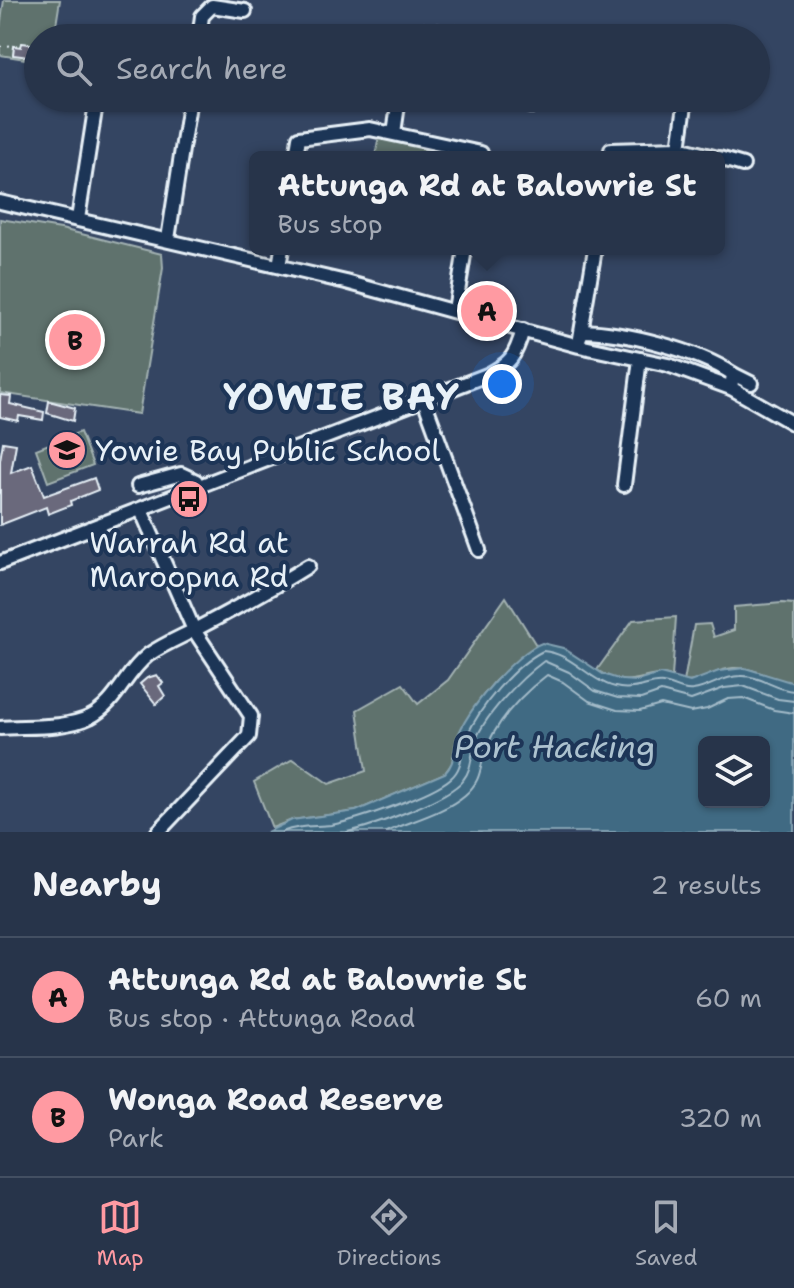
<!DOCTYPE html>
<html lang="en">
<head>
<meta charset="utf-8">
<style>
	body { margin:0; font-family:"Shantell Sans",sans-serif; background:#333f54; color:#f1f3f6 }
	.controls { position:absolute; right:24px; bottom:24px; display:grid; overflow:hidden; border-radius:12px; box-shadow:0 2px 6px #0004 }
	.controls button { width:72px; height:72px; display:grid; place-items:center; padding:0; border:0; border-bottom:2px solid #434f62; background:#27344a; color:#f1f3f6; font:40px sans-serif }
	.you { position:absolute; left:502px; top:384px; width:28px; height:28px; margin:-20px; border:6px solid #fff; border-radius:50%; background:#1a73e8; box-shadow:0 0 0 12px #1a73e833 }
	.badge { display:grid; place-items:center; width:52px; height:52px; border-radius:50%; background:#ff9aa2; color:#111; font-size:26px; font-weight:700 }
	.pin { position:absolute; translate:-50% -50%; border:4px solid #fff; box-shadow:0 2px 8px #0006 }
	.popup { position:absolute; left:249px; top:151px; width:476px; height:104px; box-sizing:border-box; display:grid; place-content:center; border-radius:12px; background:#27344a; filter:drop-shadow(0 2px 6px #0005); font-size:26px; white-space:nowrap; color:#a4aab5 }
	.popup b { font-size:30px; color:#f1f3f6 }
	.popup::after { content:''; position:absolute; left:50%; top:100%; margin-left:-16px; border:16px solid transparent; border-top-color:#27344a }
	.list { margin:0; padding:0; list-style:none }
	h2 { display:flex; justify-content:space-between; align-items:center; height:104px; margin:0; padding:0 32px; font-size:34px }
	h2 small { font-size:26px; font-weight:400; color:#a4aab5 }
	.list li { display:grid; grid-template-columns:52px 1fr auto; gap:24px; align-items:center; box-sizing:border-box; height:120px; padding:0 32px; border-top:2px solid #434f62 }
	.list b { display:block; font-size:30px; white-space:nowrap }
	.list p { margin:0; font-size:26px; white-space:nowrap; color:#a4aab5 }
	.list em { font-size:26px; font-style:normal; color:#a4aab5 }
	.icon { flex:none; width:44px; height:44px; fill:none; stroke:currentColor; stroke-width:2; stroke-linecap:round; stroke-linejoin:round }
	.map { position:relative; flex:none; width:794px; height:832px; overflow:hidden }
	.search { position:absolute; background:#27344a; box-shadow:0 2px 6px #0004; left:24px; right:24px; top:24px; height:88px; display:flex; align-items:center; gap:20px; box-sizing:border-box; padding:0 28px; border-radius:44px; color:#a4aab5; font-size:30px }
	.sheet { height:344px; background:#27344a }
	nav { display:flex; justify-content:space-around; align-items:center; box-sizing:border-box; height:112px; border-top:2px solid #434f62; background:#27344a; font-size:22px; color:#a4aab5 }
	nav a { display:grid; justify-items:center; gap:4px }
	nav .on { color:#ff9aa2 }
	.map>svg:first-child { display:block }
</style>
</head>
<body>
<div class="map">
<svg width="794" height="832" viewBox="0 0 794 832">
	<rect width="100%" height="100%" fill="#344562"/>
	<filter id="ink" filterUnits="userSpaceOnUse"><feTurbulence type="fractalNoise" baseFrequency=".0125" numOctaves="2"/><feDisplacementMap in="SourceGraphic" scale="16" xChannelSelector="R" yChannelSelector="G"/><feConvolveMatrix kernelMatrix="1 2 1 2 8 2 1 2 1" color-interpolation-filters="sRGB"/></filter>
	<g filter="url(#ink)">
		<g fill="#5e726d" stroke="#a3b2b2" stroke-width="2">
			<path d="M4,0H60L54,38H38V61L0,55V28Z"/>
			<path d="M380,131L434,142L432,157H375Z"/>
			<path d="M0,219L61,229L162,254L163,268L139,414L0,393Z"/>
			<path d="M80,432L93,465L48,482L36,449Z"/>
			<path d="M506,597L536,645L495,681L481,698L457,737L452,763L445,773L356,811L292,820L272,828L254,782L293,759L329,784L366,771L357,710L403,684L418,704L448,680Z"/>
			<path d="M782,603L794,604V683C772,680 756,667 733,668C715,669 701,683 684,682L694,625L710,624L714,637L734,630V607Z"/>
			<path d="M676,617L672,677C645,668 632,694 597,670L633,620Z"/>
		</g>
		<path fill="#3f6b83" stroke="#83a1b2" stroke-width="2" fill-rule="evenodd" d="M542,643L563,648L603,674L621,680L637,681L660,674L690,682L719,671L745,668L794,683V832H267L292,820L356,811L445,773C455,763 453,752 457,739C464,712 516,652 542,643ZM704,742H764V802H704Z"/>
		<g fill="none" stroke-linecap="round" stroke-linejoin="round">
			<g stroke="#a4bbc9" stroke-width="2">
				<path d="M282,832C298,825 315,827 331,825C357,820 432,795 451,778C464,767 460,752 466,738C479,708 513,666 543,651C573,653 591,684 620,688C638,691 651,681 663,683C674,684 681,692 693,690C710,688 722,676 740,676C760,675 775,690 794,691"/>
				<path d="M347,832C371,827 449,799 463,780C472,769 471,757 474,745C482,717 521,678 544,661L569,672L595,691L618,698L641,699L661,692L691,700L724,688L743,686L778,699L794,701"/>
				<path d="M386,832C411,821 444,813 465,795C484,779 479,764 487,746C500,717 522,694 547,675L563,682L589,701L617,710L640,711L661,705L691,712L707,709L728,699L743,698L774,710L794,713"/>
			</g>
		</g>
		<g fill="#6a697b" stroke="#e8f1f8" stroke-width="2">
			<path d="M22,43L38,45V58L13,55L14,46L21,47Z"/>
			<path d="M500,98H538L539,104L533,114H529Z"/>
			<path d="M0,395L11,396L10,404L44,412L43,420L19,416L18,421L0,417Z"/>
			<path d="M49,401L75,408L73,421L47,413Z"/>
			<path d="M3,442L16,444L11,473L32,465L44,496L94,478L98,490L70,501L71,505L48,514L46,507L0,525V460Z"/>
			<path d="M157,675L163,683L159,686L165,696L156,704L140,684L147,678Z"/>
		</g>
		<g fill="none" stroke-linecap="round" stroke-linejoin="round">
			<g stroke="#e8f1f8" stroke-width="18">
				<g id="minor">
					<path d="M199,38L202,16L212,6L245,11"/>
					<path d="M408,38L409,30L456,33"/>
					<path d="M394,133L399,98"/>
					<path d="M679,148L714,157"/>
					<path d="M296,157L299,138L370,129L481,153L480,157"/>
					<path d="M610,157L611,150L679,148L686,98"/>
					<path d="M719,158L743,165"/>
					<path d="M0,202L346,282L579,346L668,365L731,388L794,424"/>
					<path d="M78,219L95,110"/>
					<path d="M168,239L190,98"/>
					<path d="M279,266L282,249"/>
					<path d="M455,310L465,249"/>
					<path d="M582,331C625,332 698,350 733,374L731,388"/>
					<path d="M580,338L595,249"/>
					<path d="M733,374L751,383"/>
					<path d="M424,400L479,550"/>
					<path d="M624,485L640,359"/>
					<path d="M138,486L181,474L196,481L199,488"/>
					<path d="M141,510L194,630L251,716L249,736L158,832"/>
					<path d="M0,563L487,375C511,363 515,357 523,330"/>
					<path d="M0,728C28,726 65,729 90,717C117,703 125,673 148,655C165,643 184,636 202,626C238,607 273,588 308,566"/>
				</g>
			</g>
			<path stroke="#e8f1f8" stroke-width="2" stroke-dasharray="2 6" stroke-linecap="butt" d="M0,46L22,45"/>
			<use href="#minor" stroke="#1d3557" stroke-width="12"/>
		</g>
	</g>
	<defs>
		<g id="school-disc" transform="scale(2)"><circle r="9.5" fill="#ff9aa2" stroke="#1d3557"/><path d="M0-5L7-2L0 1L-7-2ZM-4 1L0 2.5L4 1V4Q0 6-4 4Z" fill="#111"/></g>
		<g id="bus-disc" transform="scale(2)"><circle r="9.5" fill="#ff9aa2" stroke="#1d3557"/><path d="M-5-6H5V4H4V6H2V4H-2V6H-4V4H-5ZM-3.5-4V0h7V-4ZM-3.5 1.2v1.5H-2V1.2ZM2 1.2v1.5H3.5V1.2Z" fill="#111"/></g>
	</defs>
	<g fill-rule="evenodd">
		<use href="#school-disc" x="67" y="450"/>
		<use href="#bus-disc" x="189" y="499"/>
	</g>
	<g text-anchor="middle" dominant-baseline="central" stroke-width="8" stroke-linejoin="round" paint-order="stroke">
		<g font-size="30" fill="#e8f1f8" stroke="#1d3557" text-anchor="start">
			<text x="95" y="450">Yowie Bay Public School</text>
			<text x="189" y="542" text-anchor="middle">Warrah Rd at<tspan x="189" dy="34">Maroopna Rd</tspan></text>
		</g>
		<g font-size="32" font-style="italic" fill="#adc2cf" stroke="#1d3557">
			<text x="555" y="746">Port Hacking</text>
		</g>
		<g font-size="38" font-weight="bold" letter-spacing="2" fill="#e8f1f8" stroke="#1d3557">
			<text x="342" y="396">YOWIE BAY</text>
		</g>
	</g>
</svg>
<div class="controls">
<button><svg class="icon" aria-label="layers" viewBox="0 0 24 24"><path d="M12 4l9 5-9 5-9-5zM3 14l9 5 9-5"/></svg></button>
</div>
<div class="you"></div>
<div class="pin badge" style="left:487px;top:311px">A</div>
<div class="popup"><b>Attunga Rd at Balowrie St</b>Bus stop</div>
<div class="pin badge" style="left:75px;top:340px">B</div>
<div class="search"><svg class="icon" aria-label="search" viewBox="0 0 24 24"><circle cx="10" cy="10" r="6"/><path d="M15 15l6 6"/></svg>Search here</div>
</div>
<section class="sheet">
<h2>Nearby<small>2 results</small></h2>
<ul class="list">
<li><span class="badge">A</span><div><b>Attunga Rd at Balowrie St</b><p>Bus stop · Attunga Road</p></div><em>60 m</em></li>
<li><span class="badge">B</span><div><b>Wonga Road Reserve</b><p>Park</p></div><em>320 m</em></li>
</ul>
</section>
<nav>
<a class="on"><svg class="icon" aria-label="map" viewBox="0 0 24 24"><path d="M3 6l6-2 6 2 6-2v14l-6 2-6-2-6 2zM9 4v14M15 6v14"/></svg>Map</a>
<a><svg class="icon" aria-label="directions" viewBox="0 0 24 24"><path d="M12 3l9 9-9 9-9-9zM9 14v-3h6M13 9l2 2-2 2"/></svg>Directions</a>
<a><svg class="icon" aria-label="saved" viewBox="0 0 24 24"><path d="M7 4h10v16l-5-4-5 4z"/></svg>Saved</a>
</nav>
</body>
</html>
